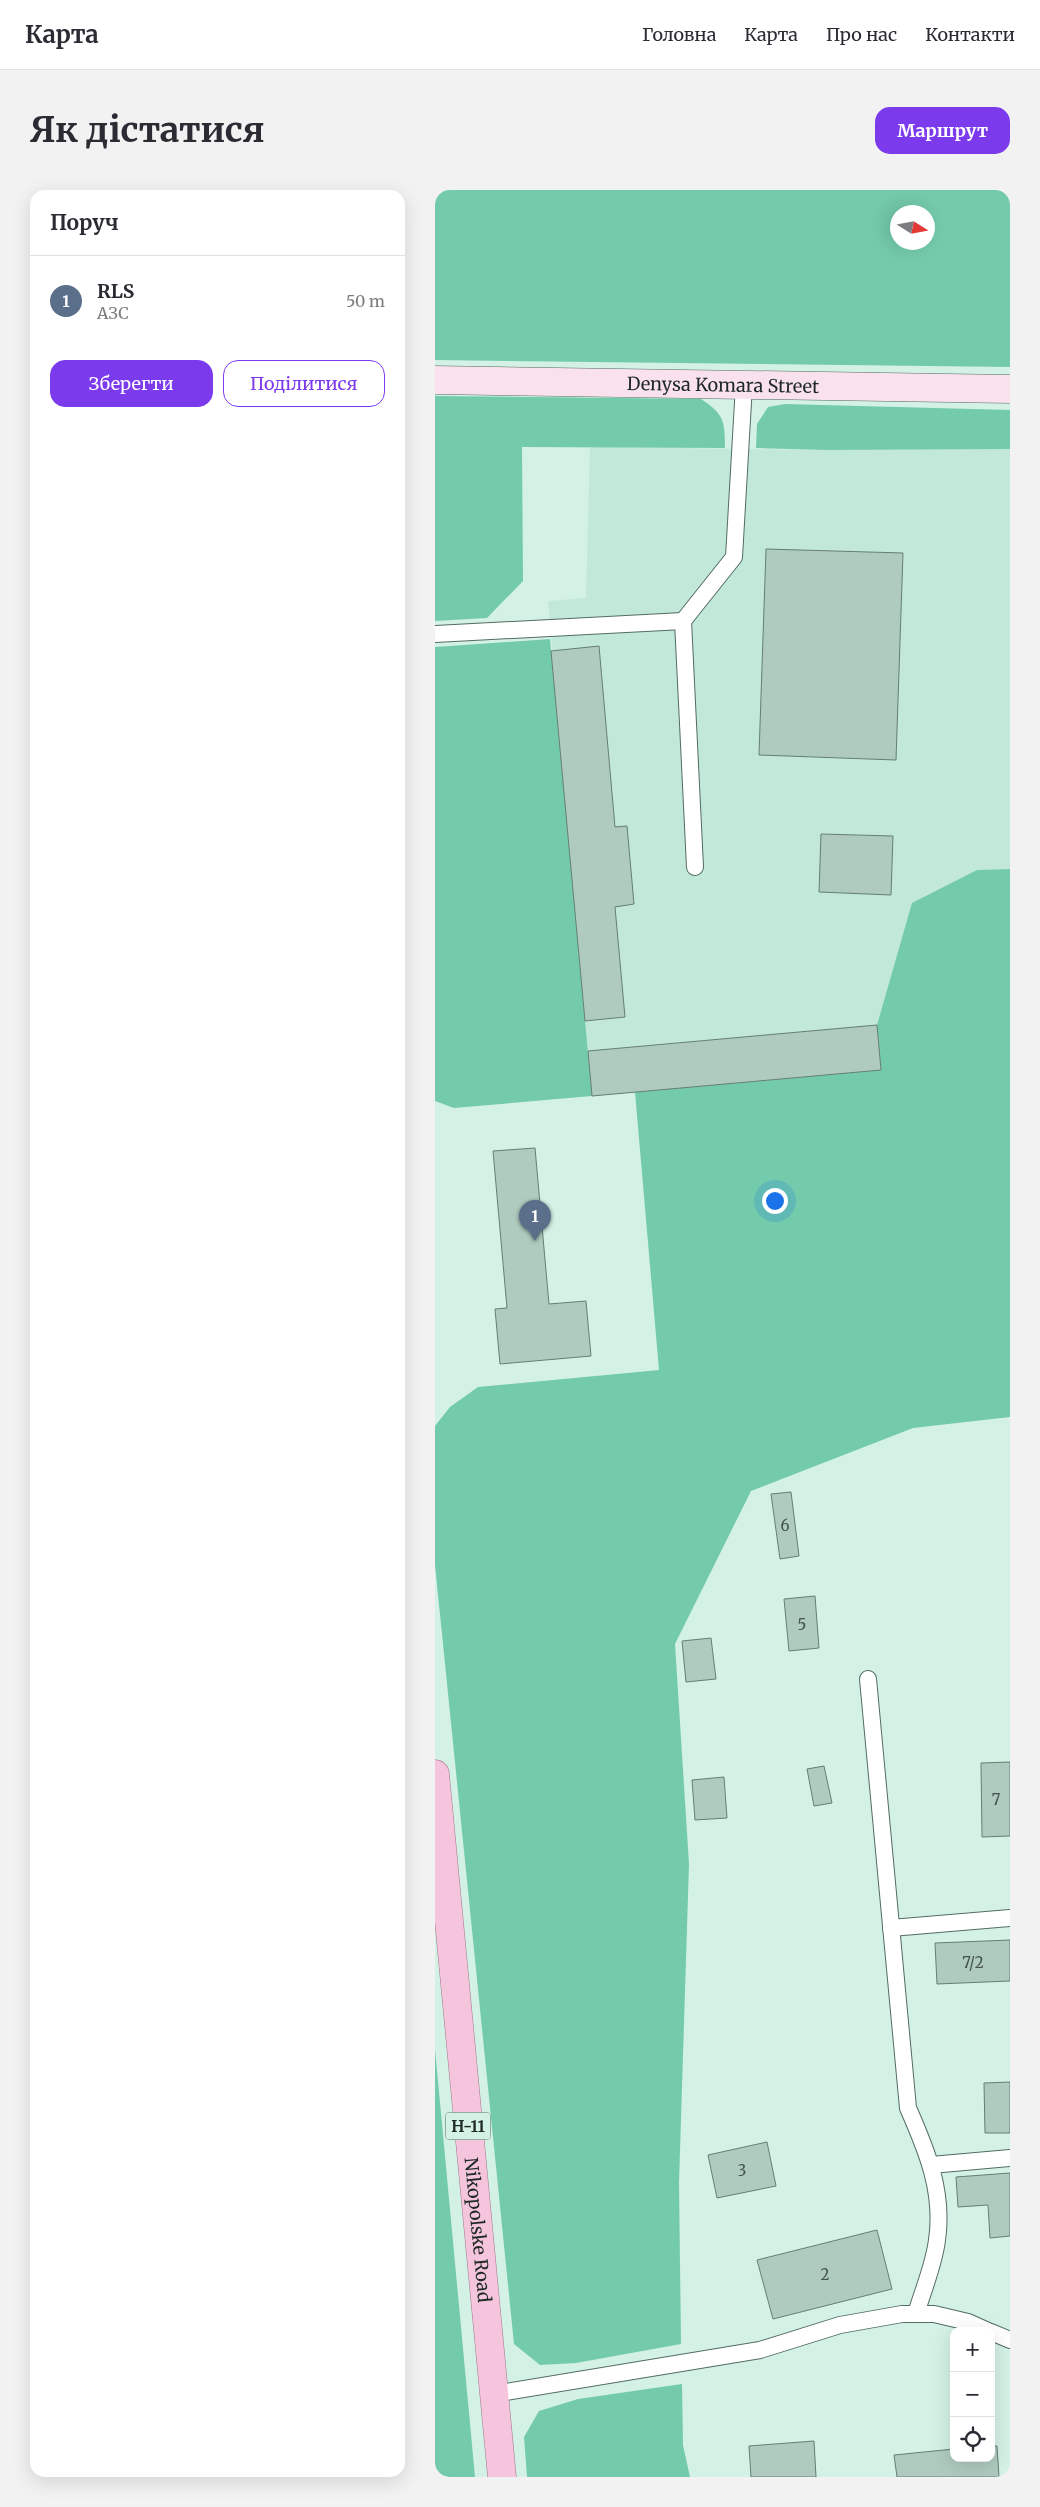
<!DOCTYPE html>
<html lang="uk">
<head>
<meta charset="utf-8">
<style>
	body { margin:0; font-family:Merriweather,serif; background:#f2f2f3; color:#2b2b33 }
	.controls { position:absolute; right:15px; bottom:15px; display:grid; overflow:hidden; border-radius:10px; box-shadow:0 5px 20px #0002 }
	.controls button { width:45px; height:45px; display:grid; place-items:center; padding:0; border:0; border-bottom:1px solid #e1e1e2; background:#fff; color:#2b2b33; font:25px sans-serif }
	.compass { position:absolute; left:455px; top:15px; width:45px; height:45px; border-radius:50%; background:#fff; box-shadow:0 5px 20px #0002; rotate:101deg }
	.you { position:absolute; left:339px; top:1010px; width:18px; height:18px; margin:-12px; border:4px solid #fff; border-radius:50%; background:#1a73e8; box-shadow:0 0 0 8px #1a73e833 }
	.badge { display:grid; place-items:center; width:32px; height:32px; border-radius:50%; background:#7c3aed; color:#fff; font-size:16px; font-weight:700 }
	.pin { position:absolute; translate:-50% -41px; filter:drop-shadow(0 1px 2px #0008) }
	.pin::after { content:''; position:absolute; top:26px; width:18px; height:15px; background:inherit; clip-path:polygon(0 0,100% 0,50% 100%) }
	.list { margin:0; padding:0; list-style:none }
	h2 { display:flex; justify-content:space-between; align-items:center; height:65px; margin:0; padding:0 20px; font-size:21px }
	h2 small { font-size:16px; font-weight:400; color:#7c7c81 }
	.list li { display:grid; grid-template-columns:32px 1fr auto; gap:15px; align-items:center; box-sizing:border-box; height:90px; padding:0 20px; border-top:1px solid #e1e1e2 }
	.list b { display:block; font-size:19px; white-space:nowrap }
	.list p { margin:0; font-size:16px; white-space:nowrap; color:#7c7c81 }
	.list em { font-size:16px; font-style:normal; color:#7c7c81 }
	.actions { display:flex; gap:10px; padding:15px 20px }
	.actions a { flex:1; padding:11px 0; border:1px solid #7c3aed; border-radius:15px; text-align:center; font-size:18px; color:#7c3aed }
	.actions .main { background:#7c3aed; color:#fff }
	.icon { flex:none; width:28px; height:28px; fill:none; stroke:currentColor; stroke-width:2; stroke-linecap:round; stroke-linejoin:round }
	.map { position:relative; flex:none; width:575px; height:2287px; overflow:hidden; border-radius:15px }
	header { display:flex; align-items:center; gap:30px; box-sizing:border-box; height:70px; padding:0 25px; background:#fff; border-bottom:1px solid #e1e1e2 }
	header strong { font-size:24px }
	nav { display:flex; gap:28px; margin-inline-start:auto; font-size:18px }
	.intro { display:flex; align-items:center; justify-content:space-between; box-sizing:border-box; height:120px; padding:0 30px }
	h1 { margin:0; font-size:35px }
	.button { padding:12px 22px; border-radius:15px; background:#7c3aed; color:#fff; font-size:18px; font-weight:700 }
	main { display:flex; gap:30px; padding:0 30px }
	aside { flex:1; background:#fff; border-radius:15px; box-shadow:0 5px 20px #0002 }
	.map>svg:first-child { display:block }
</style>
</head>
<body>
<header>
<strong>Карта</strong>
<nav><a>Головна</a><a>Карта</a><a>Про нас</a><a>Контакти</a></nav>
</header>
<div class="intro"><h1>Як дістатися</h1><a class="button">Маршрут</a></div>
<main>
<aside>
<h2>Поруч<small></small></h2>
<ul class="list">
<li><span class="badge" style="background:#5c6f8a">1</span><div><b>RLS</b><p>АЗС</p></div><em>50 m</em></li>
</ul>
<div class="actions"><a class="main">Зберегти</a><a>Поділитися</a></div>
</aside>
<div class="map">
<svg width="575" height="2287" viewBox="0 0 575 2287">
	<rect width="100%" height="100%" fill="#d4f1e5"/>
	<path fill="#c2e8d9" d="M155,257L393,260L575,259V679L542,680L443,835L446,880L157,906L113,411L151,408Z"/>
	<g fill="#74cbab" fill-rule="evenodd">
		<path d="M0,0H575V177L0,170ZM462,22H492V52H462Z"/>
		<path d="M0,206L266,209C289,224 290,231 290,258L87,257L88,391L52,428L0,431Z"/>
		<path d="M350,214L575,220V259L393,260L321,258L322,234L333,217Z"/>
		<path d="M115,449L157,906L19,918L0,911V457Z"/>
		<path d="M575,679V1227L478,1238L316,1301L240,1454L254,1674L244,1993L246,2154L141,2173L105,2175L79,2154L0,1375V1236L15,1217L43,1197L224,1180L200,902L446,880L442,835L477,713L542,680Z"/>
		<path d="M0,1859L40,2287H0Z"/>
		<path d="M247,2194L248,2255L255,2287H92L89,2247L104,2221L143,2209Z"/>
	</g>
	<g fill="#afcbbf" stroke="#647e73">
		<path d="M331,359L468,363L461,570L324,565Z"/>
		<path d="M164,456L180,637L192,636L199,714L180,717L190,827L150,831L116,461Z"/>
		<path d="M386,644L458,646L456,705L384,702Z"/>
		<path d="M442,835L446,880L157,906L153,861Z"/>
		<path d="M100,958L114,1114L151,1111L156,1166L65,1174L60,1119L72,1118L58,961Z"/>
		<path d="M356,1302L364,1366L345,1369L336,1304Z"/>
		<path d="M380,1406L384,1458L354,1461L349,1409Z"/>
		<path d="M276,1448L281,1489L251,1492L247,1451Z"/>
		<path d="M575,1572V1646L547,1647L546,1573Z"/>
		<path d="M389,1576L397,1613L379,1616L372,1579Z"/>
		<path d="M289,1587L292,1628L260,1630L257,1590Z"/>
		<path d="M575,1750V1791L502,1794L500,1753Z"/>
		<path d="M575,1892V1943H550L549,1893Z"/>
		<path d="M332,1952L341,1996L282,2008L273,1965Z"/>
		<path d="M575,1983V2046L555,2048L553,2015L523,2017L521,1987Z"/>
		<path d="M442,2040L457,2099L338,2129L322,2070Z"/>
		<path d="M379,2251L381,2287H316L314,2256Z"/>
		<path d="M556,2256H562L564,2287H462L459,2265L519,2259V2268H556Z"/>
	</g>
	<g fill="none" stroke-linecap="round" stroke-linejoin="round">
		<g stroke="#526c61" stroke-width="18">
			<g id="lane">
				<path d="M248,431L299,367L309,195"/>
				<path d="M0,444L248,431L260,677"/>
				<path d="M433,1489L473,1918C492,1961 509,2002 502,2050C499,2075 488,2100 481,2124"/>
				<path d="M456,1738L575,1728"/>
				<path d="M496,1975L575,1968"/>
				<path d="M556,2142L575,2150"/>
				<path d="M59,2204L325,2160L405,2135L467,2124H499L533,2132L553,2141"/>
			</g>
		</g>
		<g stroke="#526c61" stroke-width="29">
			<g id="secondary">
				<path id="s1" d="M0,190L575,199"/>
			</g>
		</g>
		<g stroke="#a4758c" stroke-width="29">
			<g id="primary">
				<path id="s2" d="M0,1584L67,2287"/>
			</g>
		</g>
		<use href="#lane" stroke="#fff" stroke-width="16"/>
		<use href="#secondary" stroke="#f9e2ed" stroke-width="28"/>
		<use href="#primary" stroke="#f4c5dc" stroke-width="28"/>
	</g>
	<g text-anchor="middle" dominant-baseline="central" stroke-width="5" stroke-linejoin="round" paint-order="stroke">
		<g font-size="15" fill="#43524c">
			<text x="350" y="1335">6</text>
			<text x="367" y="1434">5</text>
			<text x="561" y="1609">7</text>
			<text x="538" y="1772">7/2</text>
			<text x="307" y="1980">3</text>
			<text x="390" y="2084">2</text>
		</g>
		<rect fill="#d4f1e5" stroke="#55655f" stroke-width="1" x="10.5" y="1922.5" width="45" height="27" rx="4"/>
		<g font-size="16" font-weight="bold" fill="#1f2925">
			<text x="33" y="1936">Н-11</text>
		</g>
		<g font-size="18" fill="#1f2925" stroke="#d4f1e5">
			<text stroke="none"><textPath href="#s1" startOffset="288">Denysa Komara Street</textPath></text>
			<text stroke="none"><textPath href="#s2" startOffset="458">Nikopolske Road</textPath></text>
		</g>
	</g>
</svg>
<div class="controls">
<button>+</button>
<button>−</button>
<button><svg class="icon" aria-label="locate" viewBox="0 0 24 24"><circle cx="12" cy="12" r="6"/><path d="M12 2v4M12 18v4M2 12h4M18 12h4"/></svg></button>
</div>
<svg class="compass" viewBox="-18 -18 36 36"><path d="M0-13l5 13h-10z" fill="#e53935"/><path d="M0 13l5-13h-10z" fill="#7c7c81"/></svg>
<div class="you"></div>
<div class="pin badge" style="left:100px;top:1051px;background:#5c6f8a">1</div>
</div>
</main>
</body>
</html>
